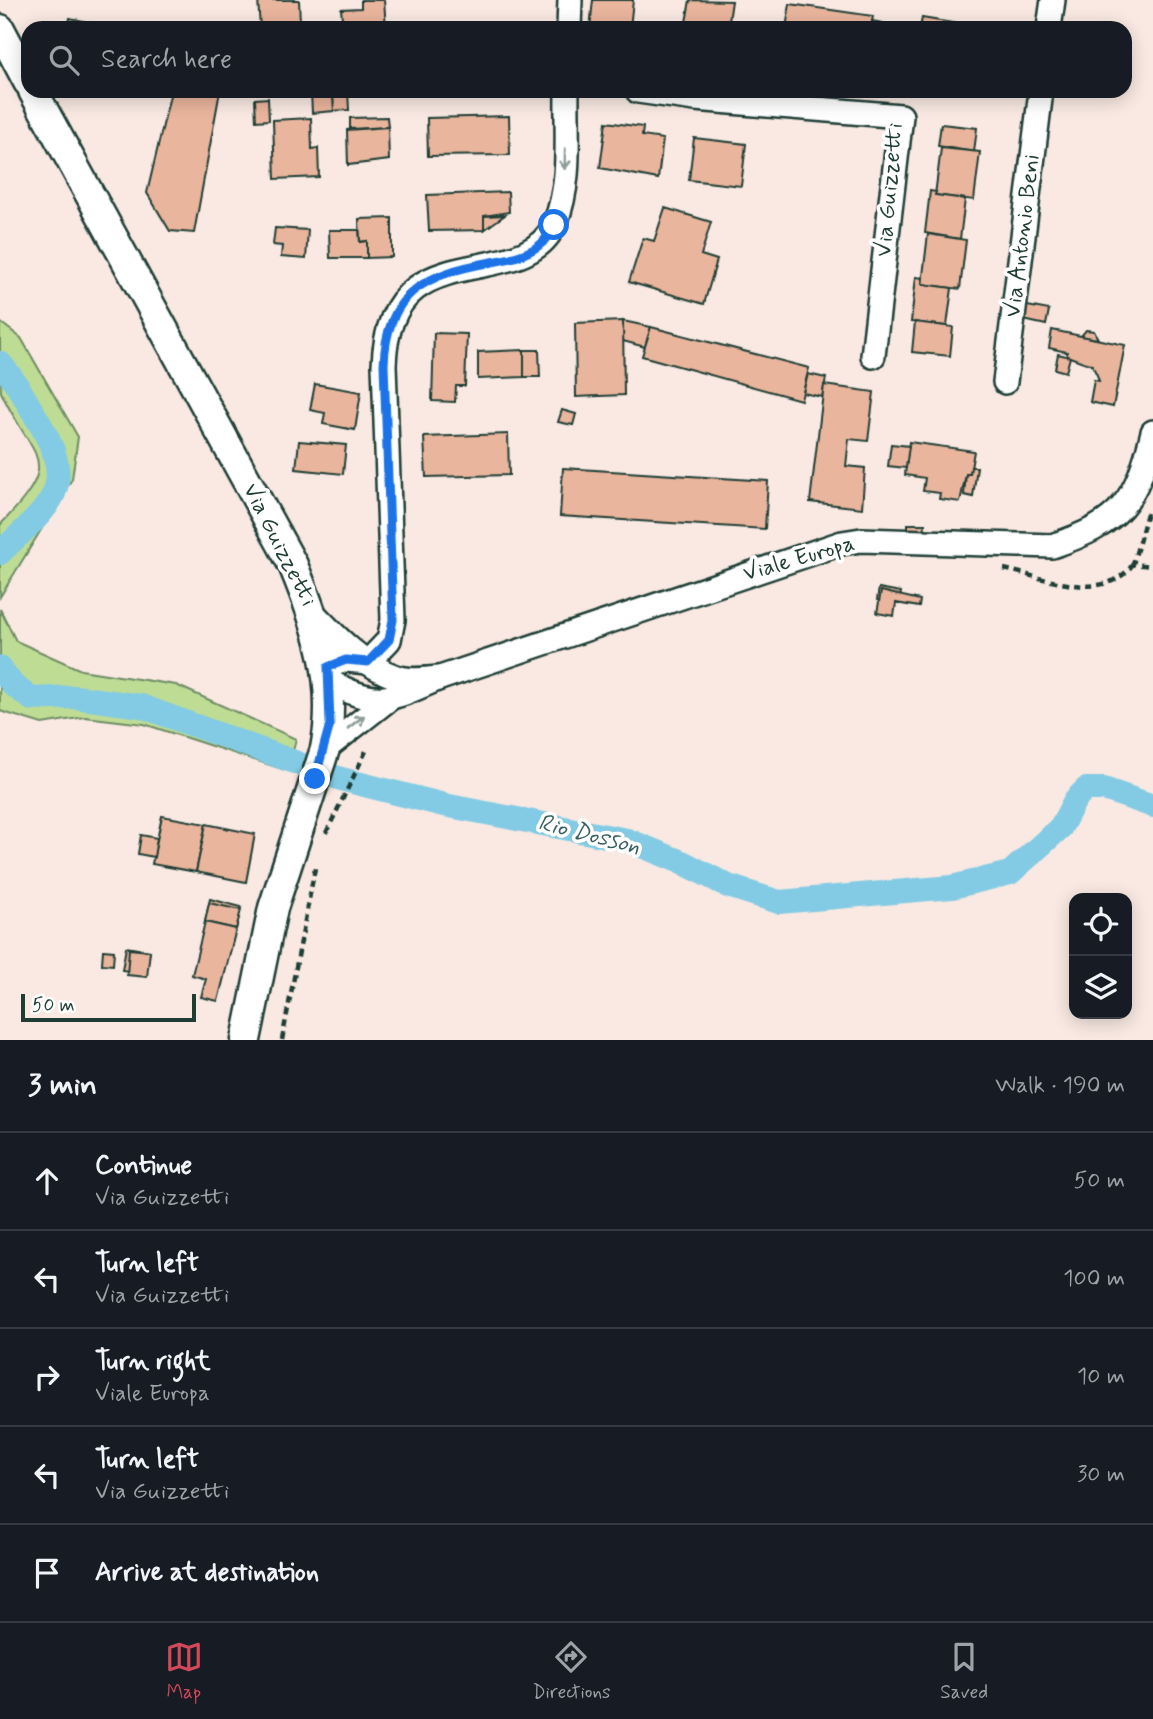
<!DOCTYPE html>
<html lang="en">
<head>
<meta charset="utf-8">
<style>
	body { margin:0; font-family:Mynerve,sans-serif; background:#20242c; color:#f1f3f6 }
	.controls { position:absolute; right:21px; bottom:21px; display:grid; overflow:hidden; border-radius:14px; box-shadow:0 4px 18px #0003 }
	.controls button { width:63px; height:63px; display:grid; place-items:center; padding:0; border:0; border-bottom:2px solid #363941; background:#171b24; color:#f1f3f6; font:35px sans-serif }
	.scale { position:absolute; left:21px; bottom:18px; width:175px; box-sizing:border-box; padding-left:7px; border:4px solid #1f3d34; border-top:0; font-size:19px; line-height:24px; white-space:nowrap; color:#1f3d34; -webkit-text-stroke:5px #fff; paint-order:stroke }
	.stop { position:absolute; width:21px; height:21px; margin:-16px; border:5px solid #1a73e8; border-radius:50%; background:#fff }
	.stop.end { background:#1a73e8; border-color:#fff; box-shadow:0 2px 7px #0008 }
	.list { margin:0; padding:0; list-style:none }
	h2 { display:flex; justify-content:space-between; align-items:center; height:91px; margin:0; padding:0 28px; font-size:30px }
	h2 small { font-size:23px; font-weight:400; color:#9ea1a6 }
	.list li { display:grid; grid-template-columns:46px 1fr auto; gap:21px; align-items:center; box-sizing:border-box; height:98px; padding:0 28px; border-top:2px solid #363941 }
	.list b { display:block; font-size:26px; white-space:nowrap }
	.list p { margin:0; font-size:23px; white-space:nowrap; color:#9ea1a6 }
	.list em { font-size:23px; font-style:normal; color:#9ea1a6 }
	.icon { flex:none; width:38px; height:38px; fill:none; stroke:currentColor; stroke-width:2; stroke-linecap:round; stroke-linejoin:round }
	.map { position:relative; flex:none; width:1153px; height:1040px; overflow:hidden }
	.search { position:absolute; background:#171b24; box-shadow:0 4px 18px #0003; left:21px; right:21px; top:21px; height:77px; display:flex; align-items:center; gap:18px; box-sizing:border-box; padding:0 24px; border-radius:21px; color:#9ea1a6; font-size:26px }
	.sheet { height:581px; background:#171b24 }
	nav { display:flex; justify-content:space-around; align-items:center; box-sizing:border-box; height:98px; border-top:2px solid #363941; background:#171b24; font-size:19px; color:#9ea1a6 }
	nav a { display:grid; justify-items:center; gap:4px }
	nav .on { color:#d1495b }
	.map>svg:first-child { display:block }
</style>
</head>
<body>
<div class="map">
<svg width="1153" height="1040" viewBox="0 0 1153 1040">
	<rect width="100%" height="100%" fill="#f9e9e2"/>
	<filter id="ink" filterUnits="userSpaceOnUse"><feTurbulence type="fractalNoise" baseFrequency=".0143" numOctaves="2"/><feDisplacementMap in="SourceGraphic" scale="14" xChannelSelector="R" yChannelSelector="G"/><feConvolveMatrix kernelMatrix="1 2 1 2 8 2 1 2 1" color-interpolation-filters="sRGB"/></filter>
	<g filter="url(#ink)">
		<g fill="#bedc94" stroke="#6e8c64" stroke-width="2">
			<path d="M0,322L21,338L78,437L72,479L0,597V525C66,457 33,462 1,392C0,379 0,338 0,322Z"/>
			<path d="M0,609L16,641L81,670L176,685L296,739L288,771L144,724L85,717L42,724L0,711Z"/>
		</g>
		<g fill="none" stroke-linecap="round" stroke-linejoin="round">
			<g stroke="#83cbe4" stroke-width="24">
				<path d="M0,363C15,379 25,399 36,417C80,489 52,503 0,553"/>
				<path d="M0,668L13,685L32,699L75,697L141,706L341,779L444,805L627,840L684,863L728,886L779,902L952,887L1010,873L1061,827L1075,800L1086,789H1104L1153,806"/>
			</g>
		</g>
		<g fill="#eab59d" stroke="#1f3d34" stroke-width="2">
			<path d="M258,0H299L300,22L310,21L311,28H260Z"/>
			<path d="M361,0H384L386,28H343L341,9L361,8Z"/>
			<path d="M593,0H633L630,28H590Z"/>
			<path d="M690,0L732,1L728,28H685Z"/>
			<path d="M790,4L873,16L871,28H786Z"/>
			<path d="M70,18L114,28H68Z"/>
			<path d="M922,18L983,28H920Z"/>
			<path d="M872,21L883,23L882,28H871Z"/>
			<path d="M171,91H220L194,233L170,231L147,193Z"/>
			<path d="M311,91H333L334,111L312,113Z"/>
			<path d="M333,91H348L349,110L334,111Z"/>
			<path d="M268,98L269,120L256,121L255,99Z"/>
			<path d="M509,116L510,155L428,156L427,118Z"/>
			<path d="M387,117L388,127L350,129V118Z"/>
			<path d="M311,118L312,149L318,148L319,177L275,179L273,120Z"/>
			<path d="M606,122L643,127L642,136L663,139L658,179L600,168Z"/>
			<path d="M941,124L977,128L974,152L938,146Z"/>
			<path d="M388,127L389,160L348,165L347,130Z"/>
			<path d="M694,138L746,144L741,186L689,180Z"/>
			<path d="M941,148L980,152L974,200L935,195Z"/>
			<path d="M930,191L936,192L935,195L965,199L960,239L925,233Z"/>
			<path d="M508,192L509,212L484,216V230L429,231L427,195Z"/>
			<path d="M665,208L711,222L701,255L717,260L704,304L629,282L643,238L654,241Z"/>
			<path d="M505,215L495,222L484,230V216Z"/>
			<path d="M392,218V257L367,258V241L360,242L359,219Z"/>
			<path d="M275,228L308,230L306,259L281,257L282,246L273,245Z"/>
			<path d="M329,230H359L360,242L367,241V258H330Z"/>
			<path d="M928,234L966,240L960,289L922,284Z"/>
			<path d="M916,277L923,278L922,284L952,288L947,326L911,322Z"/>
			<path d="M1022,305L1049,310L1046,325L1019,319Z"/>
			<path d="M623,321L651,327L645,347L623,341Z"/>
			<path d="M623,321L624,395L576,397L575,323Z"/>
			<path d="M915,322L953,327L950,356L912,352Z"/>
			<path d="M651,327L809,368L801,400L642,356Z"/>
			<path d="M1052,330L1125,345L1113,407L1090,402L1094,380L1099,381L1097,375L1092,365L1067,356V352L1049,348Z"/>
			<path d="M1086,330L1094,331L1098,339L1081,336Z"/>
			<path d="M434,333L467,334L465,386H456L455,402L432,401Z"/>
			<path d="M524,350H539L540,377H524Z"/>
			<path d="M524,350V377L478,379V352Z"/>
			<path d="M1058,354L1070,357L1066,372L1055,369Z"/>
			<path d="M808,374L826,378L822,397L803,393Z"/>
			<path d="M315,384L361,392L355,430L323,424L325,413L310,410Z"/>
			<path d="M824,385L874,392L868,441L849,439L846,466L865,468L862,508L810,502Z"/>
			<path d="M562,410L576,414L573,425L558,422Z"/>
			<path d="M508,434L509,475L426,477L424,437Z"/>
			<path d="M299,441L346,445L343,474L296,469Z"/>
			<path d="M909,442L974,451L970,474H966L960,502L939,499L940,493L923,491L925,478L905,475Z"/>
			<path d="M891,444L909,446L906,468L888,466Z"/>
			<path d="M971,467H977L973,497L964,495L966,474H970Z"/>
			<path d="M563,468L768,481L765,529L560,516Z"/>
			<path d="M908,524H925L924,536H908Z"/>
			<path d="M879,588L901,592L899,604L877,600Z"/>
			<path d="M881,591L920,600L919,607L896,603L894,616L877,613Z"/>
			<path d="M162,816L206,824L196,872L152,864Z"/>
			<path d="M206,824L255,834L246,882L196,872Z"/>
			<path d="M141,835L157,838L154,857L138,854Z"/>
			<path d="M210,899L241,907L236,929L205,922Z"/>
			<path d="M209,903L241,910L236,929L205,922Z"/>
			<path d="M205,922L236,929L218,1001L201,997L206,979L192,975Z"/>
			<path d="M126,947L150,951L146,974L122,970Z"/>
			<path d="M129,949L150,951L147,977L127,975Z"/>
			<path d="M103,950L114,951L113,965L102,964Z"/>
		</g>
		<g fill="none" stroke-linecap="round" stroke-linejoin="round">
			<g stroke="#1f3d34" stroke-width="28">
				<g id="minor">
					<path d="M569,28L570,0"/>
					<path d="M1049,28L1053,0"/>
					<path d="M638,91L695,99L901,116L873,356"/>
					<path d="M1005,382L1041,91"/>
					<path d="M313,613C336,637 364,666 396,677C410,682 425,679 440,678C392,699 378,709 329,681"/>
					<path d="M328,666L346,660L368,662L389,640L393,620L384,365C388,227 524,297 555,223C572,183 566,134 567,91"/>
					<path d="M440,678L842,543L861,540L1052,546C1121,523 1136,502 1153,432"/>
					<path d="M325,749L389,699"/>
				</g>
			</g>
			<g stroke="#1f3d34" stroke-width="33">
				<g id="tertiary">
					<path d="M0,29L28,82"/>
					<path d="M33,91L293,565C318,626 338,682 325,749L273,908L246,1040"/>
				</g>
			</g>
			<g stroke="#1f3d34" stroke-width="4.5" stroke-dasharray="7 5" stroke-linecap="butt">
				<path d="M1147,513L1133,564L1153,566"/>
				<path d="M1004,569C1044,577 1104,605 1133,564"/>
				<path d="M326,833L368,747"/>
				<path d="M282,1040L315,868"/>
			</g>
			<use href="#minor" stroke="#fff" stroke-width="23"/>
			<use href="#tertiary" stroke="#fff" stroke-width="28"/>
		</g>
		<defs><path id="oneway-shaft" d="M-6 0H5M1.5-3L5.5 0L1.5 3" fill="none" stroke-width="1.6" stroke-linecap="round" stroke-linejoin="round" transform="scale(1.75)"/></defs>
		<g stroke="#8f9e9a">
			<use href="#oneway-shaft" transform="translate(565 159) rotate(91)"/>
			<use href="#oneway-shaft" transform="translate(356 722) rotate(-38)"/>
		</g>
	</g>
	<g fill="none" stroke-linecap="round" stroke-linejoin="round" filter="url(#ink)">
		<path stroke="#1a73e8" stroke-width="9" d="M315,779L330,724L328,667L346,660L368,662L389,640L393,620L384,365C386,292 425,274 492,262C508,259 529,255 542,243C547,238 550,231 554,225"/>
	</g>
	<g text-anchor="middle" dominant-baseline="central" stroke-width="7" stroke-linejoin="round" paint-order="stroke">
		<g font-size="23" fill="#1f3d34" stroke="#fff">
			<text transform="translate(890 190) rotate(-85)">Via Guizzetti</text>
			<text transform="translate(1023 236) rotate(-83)">Via Antonio Beni</text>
			<text transform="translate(279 545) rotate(63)">Via Guizzetti</text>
			<text transform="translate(799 559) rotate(-16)">Viale Europa</text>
		</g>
		<g font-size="24" font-style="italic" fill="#386060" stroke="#fff">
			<text transform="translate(589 835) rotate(14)">Rio Dosson</text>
		</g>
	</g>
</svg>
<div class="controls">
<button><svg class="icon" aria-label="locate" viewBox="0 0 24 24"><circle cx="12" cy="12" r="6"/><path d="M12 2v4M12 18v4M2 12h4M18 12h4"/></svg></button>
<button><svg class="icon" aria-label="layers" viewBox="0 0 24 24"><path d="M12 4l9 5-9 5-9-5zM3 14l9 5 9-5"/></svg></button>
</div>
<div class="scale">50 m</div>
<div class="stop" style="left:554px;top:225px"></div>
<div class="stop end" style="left:315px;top:779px"></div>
<div class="search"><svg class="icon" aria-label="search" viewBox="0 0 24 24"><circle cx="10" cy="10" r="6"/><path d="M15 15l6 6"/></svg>Search here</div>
</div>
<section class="sheet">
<h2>3 min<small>Walk · 190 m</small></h2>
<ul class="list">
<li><svg class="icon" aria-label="ahead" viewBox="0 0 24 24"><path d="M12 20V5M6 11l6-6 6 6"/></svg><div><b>Continue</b><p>Via Guizzetti</p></div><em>50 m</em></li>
<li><svg class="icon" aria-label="left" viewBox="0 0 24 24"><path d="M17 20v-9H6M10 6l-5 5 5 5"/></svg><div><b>Turn left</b><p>Via Guizzetti</p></div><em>100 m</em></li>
<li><svg class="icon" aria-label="right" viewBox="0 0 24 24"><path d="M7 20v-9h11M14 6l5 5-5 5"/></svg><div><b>Turn right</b><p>Viale Europa</p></div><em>10 m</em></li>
<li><svg class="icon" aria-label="left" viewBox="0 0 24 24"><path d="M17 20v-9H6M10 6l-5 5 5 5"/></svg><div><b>Turn left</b><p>Via Guizzetti</p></div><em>30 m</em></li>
<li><svg class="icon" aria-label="arrive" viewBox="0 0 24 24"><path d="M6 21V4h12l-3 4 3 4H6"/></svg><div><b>Arrive at destination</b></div></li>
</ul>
</section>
<nav>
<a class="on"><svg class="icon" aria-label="map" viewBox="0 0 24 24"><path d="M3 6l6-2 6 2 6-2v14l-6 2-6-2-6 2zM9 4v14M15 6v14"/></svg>Map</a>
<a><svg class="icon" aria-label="directions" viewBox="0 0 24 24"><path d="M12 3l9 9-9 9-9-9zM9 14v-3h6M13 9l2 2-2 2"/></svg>Directions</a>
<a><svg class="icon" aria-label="saved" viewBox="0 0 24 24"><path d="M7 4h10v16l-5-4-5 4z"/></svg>Saved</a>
</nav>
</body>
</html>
